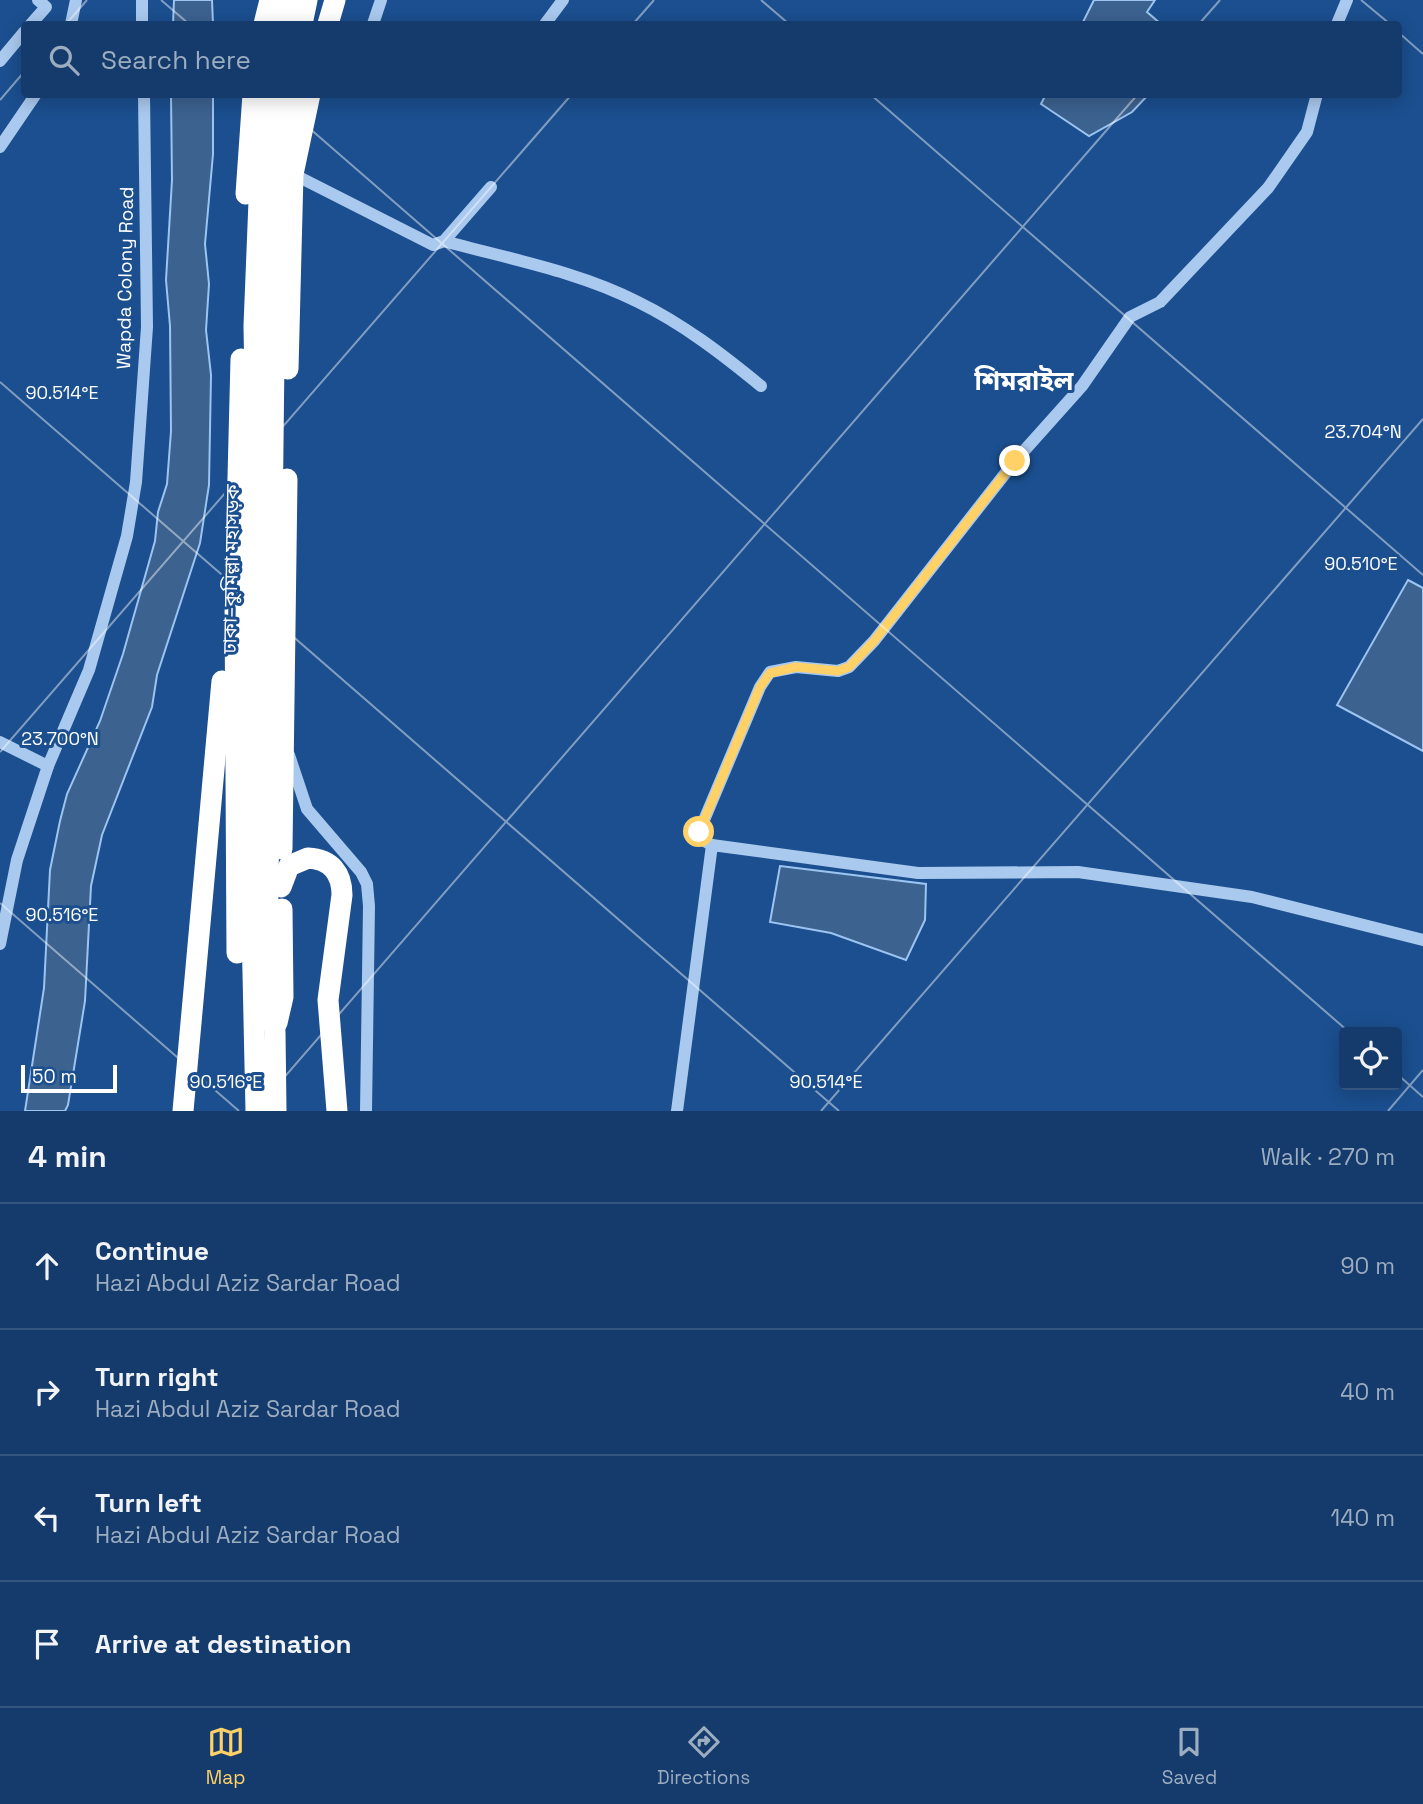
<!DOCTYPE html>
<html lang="en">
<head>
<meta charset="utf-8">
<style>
	body { margin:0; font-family:"Space Grotesk","Noto Sans Bengali",sans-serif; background:#214673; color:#f1f3f6 }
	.controls { position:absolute; right:21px; bottom:21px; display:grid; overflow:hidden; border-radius:7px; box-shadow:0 4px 18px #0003 }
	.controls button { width:63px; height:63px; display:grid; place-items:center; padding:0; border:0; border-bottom:2px solid #33557e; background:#143b6b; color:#f1f3f6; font:35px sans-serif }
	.scale { position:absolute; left:21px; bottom:18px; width:96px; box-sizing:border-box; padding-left:7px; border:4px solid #fff; border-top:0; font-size:19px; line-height:24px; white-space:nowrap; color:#fff; -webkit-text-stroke:5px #1b4f8f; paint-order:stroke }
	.stop { position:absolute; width:21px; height:21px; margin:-16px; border:5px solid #ffd166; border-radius:50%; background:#fff }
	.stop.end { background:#ffd166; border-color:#fff; box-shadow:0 2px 7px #0008 }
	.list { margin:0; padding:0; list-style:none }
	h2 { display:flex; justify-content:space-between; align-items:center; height:91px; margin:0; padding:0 28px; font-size:30px }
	h2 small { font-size:23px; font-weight:400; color:#9dadc1 }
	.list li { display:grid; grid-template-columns:46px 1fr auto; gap:21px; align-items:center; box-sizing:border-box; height:126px; padding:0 28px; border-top:2px solid #33557e }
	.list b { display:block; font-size:26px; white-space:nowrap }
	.list p { margin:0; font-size:23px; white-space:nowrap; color:#9dadc1 }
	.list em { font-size:23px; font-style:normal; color:#9dadc1 }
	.icon { flex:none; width:38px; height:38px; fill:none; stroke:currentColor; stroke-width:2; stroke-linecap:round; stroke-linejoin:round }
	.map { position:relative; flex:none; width:1423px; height:1111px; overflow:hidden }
	.search { position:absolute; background:#143b6b; box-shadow:0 4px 18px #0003; left:21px; right:21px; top:21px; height:77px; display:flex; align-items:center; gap:18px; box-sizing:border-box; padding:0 24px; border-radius:7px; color:#9dadc1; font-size:26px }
	.sheet { height:595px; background:#143b6b }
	nav { display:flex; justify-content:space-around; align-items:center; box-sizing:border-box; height:98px; border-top:2px solid #33557e; background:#143b6b; font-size:19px; color:#9dadc1 }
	nav a { display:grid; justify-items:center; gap:4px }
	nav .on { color:#ffd166 }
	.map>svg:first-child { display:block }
</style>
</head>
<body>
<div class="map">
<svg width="1423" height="1111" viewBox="0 0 1423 1111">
	<rect width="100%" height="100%" fill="#1b4f8f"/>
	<g fill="#3c6290" stroke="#9cc4f0" stroke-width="2">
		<path d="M174,0H212L213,24H173Z"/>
		<path d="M1094,0H1155L1147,12L1161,24H1082Z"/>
		<path d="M1046,94H1148V95L1132,112L1089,136L1041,104Z"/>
		<path d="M171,95H213V154L205,244L209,284L206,330L211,375L209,485L200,543L157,675L152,707L102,835L91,886L85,1001L68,1105L65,1111H25L44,988L50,870L60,821L67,794L100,721L123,654L155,541L158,512L167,484L171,431L170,326L166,280L172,180Z"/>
		<path d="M1408,580L1423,588V751L1337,705Z"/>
		<path d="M780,866L926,884L925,920L906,960L831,933L770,922Z"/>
	</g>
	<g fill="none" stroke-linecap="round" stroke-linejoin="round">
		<g stroke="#a9c9ee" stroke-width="12">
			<path d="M142,0V24"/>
			<path d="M31,24L46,7L38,0"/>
			<path d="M71,24L76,0"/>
			<path d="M373,24L381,0"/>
			<path d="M545,24L563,0"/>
			<path d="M1337,24L1347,0"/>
			<path d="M0,61L24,32"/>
			<path d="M0,147L36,94"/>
			<path d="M293,174L433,245L444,241L491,187"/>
			<path d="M444,241C509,259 577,271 638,302C683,324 722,354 761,386"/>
			<path d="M0,742L48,766"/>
			<path d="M289,755L307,809L361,872L367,884L369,906L366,1111"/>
			<path d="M712,845L702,840L699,832L760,687L770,672L796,667L838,671L849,667L874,641L1015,461L1082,386L1130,317L1160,302L1268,188L1307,132L1317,94"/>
			<path d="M0,944L17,860L48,766L89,670L127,536L136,482L147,327L144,94"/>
			<path d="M677,1111L712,845L918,873L1078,872L1252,897L1423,940"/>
		</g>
		<g stroke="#fff" stroke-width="21">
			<path d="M264,24L270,0"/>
			<path d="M284,24L290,0"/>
			<path d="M302,24L307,0"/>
			<path d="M328,24L335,0"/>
			<path d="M246,194L253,94"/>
			<path d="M288,369L293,174L310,94"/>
			<path d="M282,849L287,479"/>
			<path d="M281,887L289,866L308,858C331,859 342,873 342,895L328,1000L337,1111"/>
			<path d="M237,953L235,596L241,359"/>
			<path d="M277,1023L283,997L282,909"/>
			<path d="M183,1111L222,681"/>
			<path d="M256,1111L249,789L257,495L254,326L260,176L272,94"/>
			<path d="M276,1111L275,1032L267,977L276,178L290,94"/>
		</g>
	</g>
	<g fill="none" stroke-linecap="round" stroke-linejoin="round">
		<path stroke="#ffd166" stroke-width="9" d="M699,832L760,687L770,673L796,667L838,671L849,667L874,641L1015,461"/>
	</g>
	<path fill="none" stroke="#fff" stroke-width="2" stroke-opacity="0.45" d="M161,0L189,24M761,0L789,24M1361,0L1390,24M66,24L87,0M633,24L654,0M1199,24L1220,0M1398,32L1423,54M270,94L1349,1032M870,94L1423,575M0,100L24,72M0,382L839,1111M0,752L572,94M0,903L239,1111M1397,1074L1423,1097M255,1111L1138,94M821,1111L1423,419M1388,1111L1423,1070"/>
	<g text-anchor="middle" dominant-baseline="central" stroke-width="6" stroke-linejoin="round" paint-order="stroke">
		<g font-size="19" fill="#fff" stroke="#1b4f8f">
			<text transform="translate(125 278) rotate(-89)">Wapda Colony Road</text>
			<text transform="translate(231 569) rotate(-89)">ঢাকা–কুমিল্লা মহাসড়ক</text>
		</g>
		<g font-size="26" font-weight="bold" fill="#fff" stroke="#1b4f8f">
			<text x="1024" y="381">শিমরাইল</text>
		</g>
	</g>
	<g font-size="18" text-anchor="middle" fill="#fff" stroke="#1b4f8f" stroke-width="6" stroke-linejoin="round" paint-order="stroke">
		<text x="62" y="399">90.514°E</text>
		<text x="1363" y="438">23.704°N</text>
		<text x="1361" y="570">90.510°E</text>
		<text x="60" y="745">23.700°N</text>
		<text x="62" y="921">90.516°E</text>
		<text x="226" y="1088">90.516°E</text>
		<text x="826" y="1088">90.514°E</text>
	</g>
</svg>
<div class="controls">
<button><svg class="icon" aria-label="locate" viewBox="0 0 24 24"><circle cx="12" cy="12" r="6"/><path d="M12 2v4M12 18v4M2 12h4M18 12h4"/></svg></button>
</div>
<div class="scale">50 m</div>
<div class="stop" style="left:699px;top:832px"></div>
<div class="stop end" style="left:1015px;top:461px"></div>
<div class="search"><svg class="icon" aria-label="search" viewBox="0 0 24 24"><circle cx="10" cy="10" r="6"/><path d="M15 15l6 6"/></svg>Search here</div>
</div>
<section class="sheet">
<h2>4 min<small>Walk · 270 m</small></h2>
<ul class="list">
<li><svg class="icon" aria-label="ahead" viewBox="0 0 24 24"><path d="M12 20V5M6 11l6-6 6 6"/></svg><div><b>Continue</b><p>Hazi Abdul Aziz Sardar Road</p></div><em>90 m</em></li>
<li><svg class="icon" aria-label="right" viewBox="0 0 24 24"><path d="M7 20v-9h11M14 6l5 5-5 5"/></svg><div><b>Turn right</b><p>Hazi Abdul Aziz Sardar Road</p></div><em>40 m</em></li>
<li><svg class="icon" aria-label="left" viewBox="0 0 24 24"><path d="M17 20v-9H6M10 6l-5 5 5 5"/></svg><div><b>Turn left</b><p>Hazi Abdul Aziz Sardar Road</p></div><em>140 m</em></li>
<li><svg class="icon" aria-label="arrive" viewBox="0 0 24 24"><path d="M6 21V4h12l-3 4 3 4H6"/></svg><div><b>Arrive at destination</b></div></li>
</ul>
</section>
<nav>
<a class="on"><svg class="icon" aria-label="map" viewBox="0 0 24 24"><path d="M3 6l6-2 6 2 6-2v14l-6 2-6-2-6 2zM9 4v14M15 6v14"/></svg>Map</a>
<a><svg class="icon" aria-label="directions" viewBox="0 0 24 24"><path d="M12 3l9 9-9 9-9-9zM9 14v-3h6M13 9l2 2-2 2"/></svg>Directions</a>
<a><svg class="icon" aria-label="saved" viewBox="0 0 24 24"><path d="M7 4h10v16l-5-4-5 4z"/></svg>Saved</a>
</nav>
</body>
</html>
